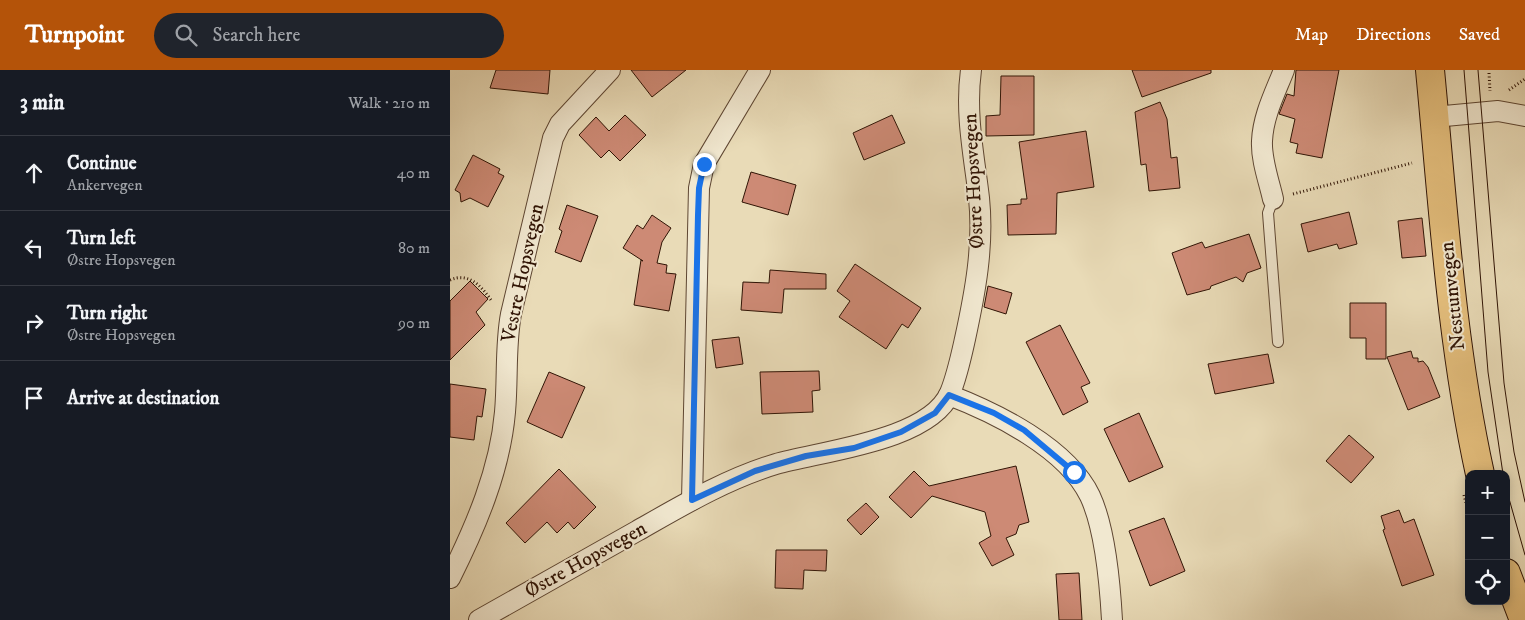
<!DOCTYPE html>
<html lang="en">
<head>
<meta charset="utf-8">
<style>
	body { margin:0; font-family:"IM FELL DW Pica",serif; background:#20242c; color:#f1f3f6 }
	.controls { position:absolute; right:15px; bottom:15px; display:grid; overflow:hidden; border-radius:10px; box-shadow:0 2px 12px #0003 }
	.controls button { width:45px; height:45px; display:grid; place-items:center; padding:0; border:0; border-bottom:1px solid #363941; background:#171b24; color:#f1f3f6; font:25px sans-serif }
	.stop { position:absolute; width:15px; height:15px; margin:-11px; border:4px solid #1a73e8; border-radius:50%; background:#fff }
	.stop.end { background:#1a73e8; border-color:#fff; box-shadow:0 1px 5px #0008 }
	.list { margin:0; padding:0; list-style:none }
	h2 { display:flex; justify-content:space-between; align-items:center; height:65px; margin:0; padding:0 20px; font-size:21px }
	h2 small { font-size:16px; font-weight:400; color:#9ea1a6 }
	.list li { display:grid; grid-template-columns:32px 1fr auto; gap:15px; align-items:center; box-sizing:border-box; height:75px; padding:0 20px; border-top:1px solid #363941 }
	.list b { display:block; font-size:19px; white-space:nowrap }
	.list p { margin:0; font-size:16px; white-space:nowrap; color:#9ea1a6 }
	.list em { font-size:16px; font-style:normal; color:#9ea1a6 }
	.icon { flex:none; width:28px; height:28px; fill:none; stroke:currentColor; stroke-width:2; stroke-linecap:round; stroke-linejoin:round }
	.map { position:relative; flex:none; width:1075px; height:550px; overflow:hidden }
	header { display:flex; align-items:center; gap:30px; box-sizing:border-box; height:70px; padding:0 25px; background:#b45309; color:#fff }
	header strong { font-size:24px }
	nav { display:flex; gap:28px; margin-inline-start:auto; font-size:18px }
	.search { width:350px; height:45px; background:#20242c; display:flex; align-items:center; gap:12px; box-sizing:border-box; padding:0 18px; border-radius:28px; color:#9ea1a6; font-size:19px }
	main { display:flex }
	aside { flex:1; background:#171b24 }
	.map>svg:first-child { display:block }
</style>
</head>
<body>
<header>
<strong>Turnpoint</strong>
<div class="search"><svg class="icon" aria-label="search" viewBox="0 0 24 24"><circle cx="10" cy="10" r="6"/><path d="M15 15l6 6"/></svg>Search here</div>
<nav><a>Map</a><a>Directions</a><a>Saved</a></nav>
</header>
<main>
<aside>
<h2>3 min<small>Walk · 210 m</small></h2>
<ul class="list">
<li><svg class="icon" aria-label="ahead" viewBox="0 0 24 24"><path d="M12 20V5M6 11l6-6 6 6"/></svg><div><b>Continue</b><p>Ankervegen</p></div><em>40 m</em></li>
<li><svg class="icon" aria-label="left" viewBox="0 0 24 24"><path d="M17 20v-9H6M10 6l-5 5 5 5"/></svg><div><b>Turn left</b><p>Østre Hopsvegen</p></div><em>80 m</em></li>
<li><svg class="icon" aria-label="right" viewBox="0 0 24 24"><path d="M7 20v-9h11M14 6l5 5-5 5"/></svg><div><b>Turn right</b><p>Østre Hopsvegen</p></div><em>90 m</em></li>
<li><svg class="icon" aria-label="arrive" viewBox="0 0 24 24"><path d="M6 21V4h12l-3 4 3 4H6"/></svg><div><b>Arrive at destination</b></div></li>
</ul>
</aside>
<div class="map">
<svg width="1075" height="550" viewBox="0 0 1075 550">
	<rect width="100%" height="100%" fill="#e9dbb7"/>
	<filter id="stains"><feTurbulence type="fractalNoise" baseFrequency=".004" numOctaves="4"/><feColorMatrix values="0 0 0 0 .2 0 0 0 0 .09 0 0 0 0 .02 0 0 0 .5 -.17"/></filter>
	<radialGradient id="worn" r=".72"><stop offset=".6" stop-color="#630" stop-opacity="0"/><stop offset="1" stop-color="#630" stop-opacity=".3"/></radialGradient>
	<g fill="#cd8a75" stroke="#301405">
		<path d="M46,0H100L98,24L40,18Z"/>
		<path d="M181,0H236L202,27Z"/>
		<path d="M682,0H761V3L692,27Z"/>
		<path d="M846,0H889L872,88L846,83L848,74L840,72L845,49L829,44L837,24L844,26Z"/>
		<path d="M551,6H584V65L536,66V46L550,45Z"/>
		<path d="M710,32L717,49L721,88L727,87L730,118L699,121L696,94L691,95L685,42Z"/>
		<path d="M175,45L196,65L170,91L159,80L151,88L129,65L146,47L159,61Z"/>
		<path d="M442,45L455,73L414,90L403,63Z"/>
		<path d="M636,61L644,117L607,123L606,164L558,165L557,135L571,134V129H577L569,72Z"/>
		<path d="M23,85L50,99L48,103L54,106L38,137L20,128L11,132L10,123L5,120Z"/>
		<path d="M301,102L346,115L338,145L292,132Z"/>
		<path d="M117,135L148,146L131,192L105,182L112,161L109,159Z"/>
		<path d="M899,142L907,174L889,179L887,174L858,182L851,154Z"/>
		<path d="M202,145L221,158L212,172L207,193L217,195L216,203L226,204L219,241L184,235L191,190L193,191L173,178L187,155L193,159Z"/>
		<path d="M972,148L976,186L952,188L948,151Z"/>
		<path d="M799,164L811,198L797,203L793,212L786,207L761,216L760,219L737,225L722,183L752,172L755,178Z"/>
		<path d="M405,194L471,238L458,258L452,254L436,279L389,247L400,231L387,221Z"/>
		<path d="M320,200L376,204V219H334L332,243L291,240L293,212L319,213Z"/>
		<path d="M20,211L38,229L26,242L35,255L0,290V231Z"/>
		<path d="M538,216L562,223L556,244L534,237Z"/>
		<path d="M900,233H936V289H916V268H900Z"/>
		<path d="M610,255L640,313L631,317L638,332L613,345L576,272Z"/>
		<path d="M289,267L293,294L266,298L262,270Z"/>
		<path d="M961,281L963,288H968V292L973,291L978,297L990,327L958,340L937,287Z"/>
		<path d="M818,284L824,313L765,324L758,294Z"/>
		<path d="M369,301L370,320L362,321L363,342L312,344L310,302Z"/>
		<path d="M99,302L135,317L112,368L77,352Z"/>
		<path d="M0,314L36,319L32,347L27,346L24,370L0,367Z"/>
		<path d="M689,343L713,397L679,412L654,359Z"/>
		<path d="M899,365L924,387L901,413L876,391Z"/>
		<path d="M566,396L579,452L569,455L566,464L556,468L564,485L542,496L529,473L541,466L535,442L482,426L461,448L439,427L464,401L479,416Z"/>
		<path d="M109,399L146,437L124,459L118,452L107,463L97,452L75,473L56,453Z"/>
		<path d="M416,433L429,447L411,465L397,450Z"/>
		<path d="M949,440L954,453L964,449L984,505L952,516L933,460L935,459L931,446Z"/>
		<path d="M714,448L735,501L700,516L679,461Z"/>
		<path d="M326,480H377L376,501L354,500L353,519L325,518Z"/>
		<path d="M629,503L632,550H609L606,504Z"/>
	</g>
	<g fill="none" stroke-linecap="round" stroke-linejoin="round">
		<g stroke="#5e4632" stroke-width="12">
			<path id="service" d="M823,129L818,143L828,272"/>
		</g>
		<g stroke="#5e4632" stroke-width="22">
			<g id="minor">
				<path d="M984,47L1048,41L1075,46"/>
				<path d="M823,129C819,111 811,90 812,71C813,46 825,23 834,0"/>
				<path d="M499,325C546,343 617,378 640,426C655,458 660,514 662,550"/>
				<path d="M242,430L249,118L254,94L310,0"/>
				<path d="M0,508C26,456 50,400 55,342C58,309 55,276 61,244L103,68L110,54L160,0"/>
				<path d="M29,550C82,520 134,491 187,461C231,436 276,409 326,394C371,381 479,371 500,323C507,306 511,287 515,269C525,223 534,176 529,128C524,85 515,44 521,0"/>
			</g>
		</g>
		<g stroke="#301405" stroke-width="30">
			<g id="primary">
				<path d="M980,0C993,135 1001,272 1030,404"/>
				<path d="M1056,503L1074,550"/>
			</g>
		</g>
		<g stroke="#301405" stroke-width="3" stroke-dasharray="1 2.5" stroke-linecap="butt">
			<path d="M1039,3L1040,21"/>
			<path d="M1059,20L1075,9"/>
			<path d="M843,124L962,93"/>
			<path d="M0,210C19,202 31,216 41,230"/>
			<path d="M1014,425L1019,445"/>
		</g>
		<use href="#service" stroke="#f1e8d0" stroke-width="10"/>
		<use href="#minor" stroke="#f1e8d0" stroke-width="20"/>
		<use href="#primary" stroke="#e4be7c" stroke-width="28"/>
		<g stroke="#301405" stroke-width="1">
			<path d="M1014,0L1038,302L1053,404"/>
			<path d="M1028,0L1054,313L1064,382L1075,432"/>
			<path d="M1056,418L1075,485"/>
		</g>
	</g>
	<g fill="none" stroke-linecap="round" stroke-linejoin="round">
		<path stroke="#1a73e8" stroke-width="6" d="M254,94L249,118L248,145L242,430L305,401L356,386L404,378L451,362L485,343L499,325L544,343L574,360L624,402"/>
	</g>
	<g text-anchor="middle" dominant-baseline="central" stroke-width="4" stroke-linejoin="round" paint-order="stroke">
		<g font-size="20" fill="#301405" stroke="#f1e8d0">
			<text transform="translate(524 111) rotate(-93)">Østre Hopsvegen</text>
			<text transform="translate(73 203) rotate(-78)">Vestre Hopsvegen</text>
			<text transform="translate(1003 226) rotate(-96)">Nesttunvegen</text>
			<text transform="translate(136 490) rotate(-29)">Østre Hopsvegen</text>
		</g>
	</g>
	<rect width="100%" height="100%" filter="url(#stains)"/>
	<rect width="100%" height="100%" fill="url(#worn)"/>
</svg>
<div class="controls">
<button>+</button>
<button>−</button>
<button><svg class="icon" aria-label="locate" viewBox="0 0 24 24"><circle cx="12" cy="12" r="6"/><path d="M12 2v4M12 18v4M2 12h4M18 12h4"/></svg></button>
</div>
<div class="stop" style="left:624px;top:402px"></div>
<div class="stop end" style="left:254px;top:94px"></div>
</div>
</main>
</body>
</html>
